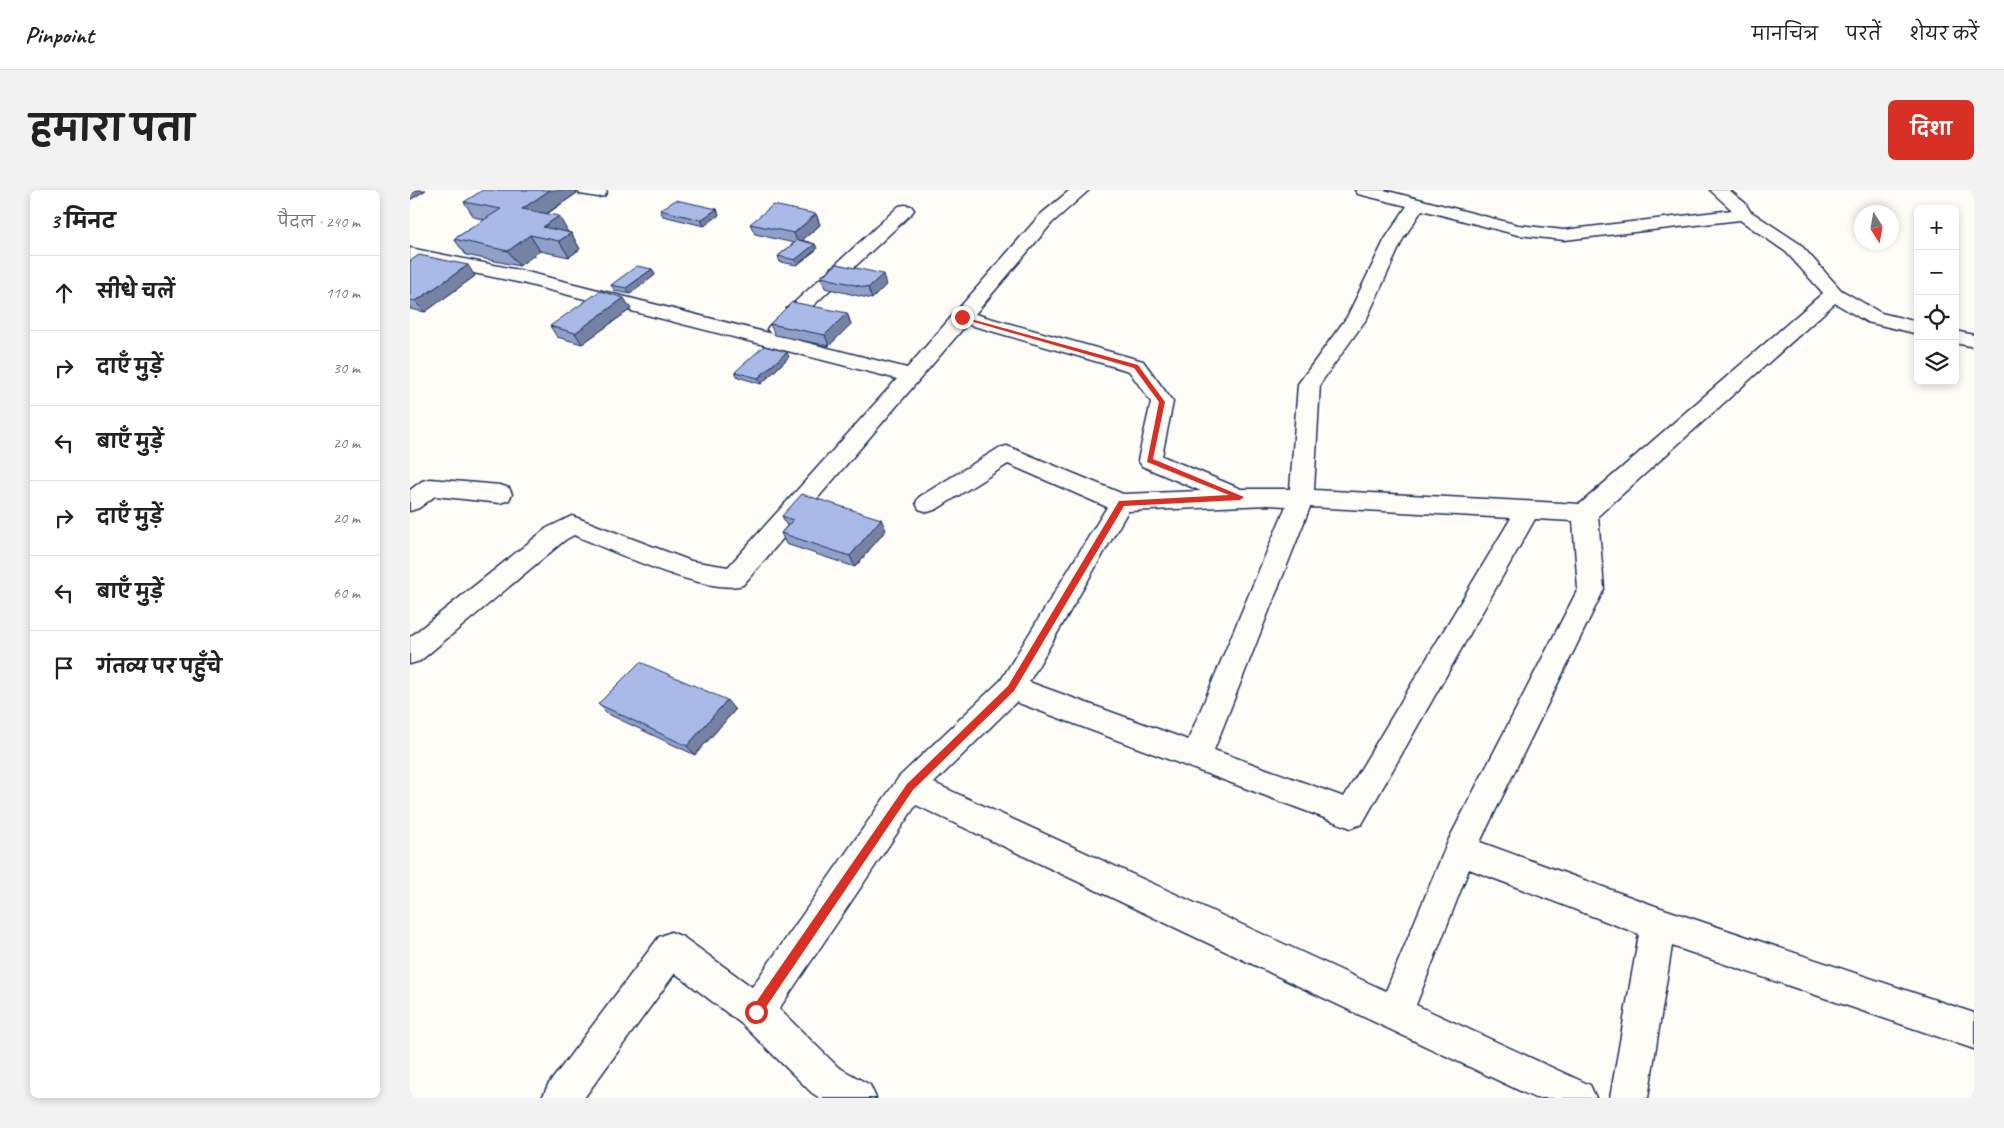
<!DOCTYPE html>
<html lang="hi">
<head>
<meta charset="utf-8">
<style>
	body { margin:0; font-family:Caveat,"Playpen Sans Deva",sans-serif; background:#f2f2f2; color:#222 }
	.controls { position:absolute; right:15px; top:15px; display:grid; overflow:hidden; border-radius:8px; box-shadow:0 2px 8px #0003 }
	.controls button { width:45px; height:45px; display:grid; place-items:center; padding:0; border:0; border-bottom:1px solid #e0e0e0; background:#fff; color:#222; font:25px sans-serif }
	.compass { position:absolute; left:1444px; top:15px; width:45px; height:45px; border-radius:50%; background:#fff; box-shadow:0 2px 8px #0003; rotate:169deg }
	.stop { position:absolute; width:15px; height:15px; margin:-11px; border:4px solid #d93025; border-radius:50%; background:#fff }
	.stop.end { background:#d93025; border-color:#fff; box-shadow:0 1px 5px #0008 }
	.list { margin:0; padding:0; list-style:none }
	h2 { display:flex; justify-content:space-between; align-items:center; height:65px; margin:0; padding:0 20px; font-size:21px }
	h2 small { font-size:16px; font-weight:400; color:#767676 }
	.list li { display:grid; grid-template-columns:32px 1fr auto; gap:15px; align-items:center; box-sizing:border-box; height:75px; padding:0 20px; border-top:1px solid #e0e0e0 }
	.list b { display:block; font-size:19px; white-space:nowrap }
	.list em { font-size:16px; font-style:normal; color:#767676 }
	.icon { flex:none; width:28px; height:28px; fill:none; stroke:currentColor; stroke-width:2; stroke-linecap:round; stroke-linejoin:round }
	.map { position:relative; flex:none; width:1564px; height:908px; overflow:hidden; border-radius:8px }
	header { display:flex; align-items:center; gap:30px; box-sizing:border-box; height:70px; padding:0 25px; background:#fff; border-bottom:1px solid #e0e0e0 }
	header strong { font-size:24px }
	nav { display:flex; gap:28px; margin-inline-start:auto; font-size:18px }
	.intro { display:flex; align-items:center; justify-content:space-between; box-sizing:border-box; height:120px; padding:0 30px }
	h1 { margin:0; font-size:35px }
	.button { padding:12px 22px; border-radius:8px; background:#d93025; color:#fff; font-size:18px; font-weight:700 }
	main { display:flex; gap:30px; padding:0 30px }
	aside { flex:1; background:#fff; border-radius:8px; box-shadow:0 2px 8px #0003 }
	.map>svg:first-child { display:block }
</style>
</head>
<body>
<header>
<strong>Pinpoint</strong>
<nav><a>मानचित्र</a><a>परतें</a><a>शेयर करें</a></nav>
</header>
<div class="intro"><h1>हमारा पता</h1><a class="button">दिशा</a></div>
<main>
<aside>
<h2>3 मिनट<small>पैदल · 240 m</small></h2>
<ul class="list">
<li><svg class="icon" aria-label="ahead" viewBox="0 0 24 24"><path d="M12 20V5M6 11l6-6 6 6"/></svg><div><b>सीधे चलें</b></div><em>110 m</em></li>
<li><svg class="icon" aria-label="right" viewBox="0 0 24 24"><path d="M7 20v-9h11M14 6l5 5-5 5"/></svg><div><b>दाएँ मुड़ें</b></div><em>30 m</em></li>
<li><svg class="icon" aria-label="left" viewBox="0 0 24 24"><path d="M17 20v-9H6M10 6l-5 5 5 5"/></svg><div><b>बाएँ मुड़ें</b></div><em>20 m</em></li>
<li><svg class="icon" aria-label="right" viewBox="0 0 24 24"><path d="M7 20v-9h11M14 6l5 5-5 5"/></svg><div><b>दाएँ मुड़ें</b></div><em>20 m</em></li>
<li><svg class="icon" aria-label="left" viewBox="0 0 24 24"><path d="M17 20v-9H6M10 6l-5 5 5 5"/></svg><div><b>बाएँ मुड़ें</b></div><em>60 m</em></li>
<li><svg class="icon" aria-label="arrive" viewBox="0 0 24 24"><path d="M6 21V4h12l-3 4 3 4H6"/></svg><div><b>गंतव्य पर पहुँचे</b></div></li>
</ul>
</aside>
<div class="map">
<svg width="1564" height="908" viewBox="0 0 1564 908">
	<rect width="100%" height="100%" fill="#fdfcf7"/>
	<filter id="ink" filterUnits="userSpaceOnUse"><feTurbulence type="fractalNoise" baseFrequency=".02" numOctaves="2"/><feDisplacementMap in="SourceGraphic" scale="10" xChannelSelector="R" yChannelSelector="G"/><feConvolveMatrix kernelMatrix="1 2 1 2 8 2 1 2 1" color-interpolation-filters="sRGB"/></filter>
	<g filter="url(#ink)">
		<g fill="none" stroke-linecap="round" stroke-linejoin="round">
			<g stroke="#1b2f5e" stroke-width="3">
				<g id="street">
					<path d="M167,0H195L197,2L194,6L188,7L170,4Z"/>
					<path d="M660,0H679L642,33L565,124L733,171L763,212L752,266L831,299H880L888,194L937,127L975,49L997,16L948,4L945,0H974L1108,35L1154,40L1322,20L1300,0H1319L1335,13L1340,21L1390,54L1431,100L1471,123L1508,132V144L1457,132L1425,113L1188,326L1194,399L1070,652L1248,717L1564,823V859L1262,756L1238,908H1200L1229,744L1059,679L1006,815L1180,895L1186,908H1125L506,615L369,819L428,877L460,895L466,908H410L402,903L333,835L265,783L174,908H132L138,895L249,747L261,742L273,747L342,797L489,587L591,490L697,317L598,274L527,319L518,322L509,319L506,313L509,307L589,258L597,256L713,304L791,301L732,276L728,270L741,212L719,181L557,134L333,395C298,406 200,360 164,345L155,350L10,471L0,474V447L137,338L162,326L281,371L318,377L487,189L112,93L0,70V58L113,81L497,178L630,25ZM1012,20L1108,45L1154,50L1330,30L1376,62L1413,103L1170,314L904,300L910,194L957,128L993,49ZM858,315L876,316L778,550L619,492L718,321ZM900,317L1101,328L934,607L804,560ZM1125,329L1163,331L1168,399L1039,649L976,801L524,593L606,512L941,638L952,634Z"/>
					<path d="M495,15L501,16L504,20L501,24L374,143L367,145L360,143L357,139L360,135L489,16Z"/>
					<path d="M1545,141L1564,145V157L1545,153Z"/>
					<path d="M20,289L90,295L99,298L102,304L99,310L90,313L25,306L9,318L0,321V300L12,291Z"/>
				</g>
			</g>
			<use href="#street" fill="#fdfcf7" fill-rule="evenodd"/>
		</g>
		<g fill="#91a0c8" stroke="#1b2f5e">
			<path d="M167,3L137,24L158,42L161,43L170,59L159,67L130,61L109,76L56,65L44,49L75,30L64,27L54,12Z"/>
			<path d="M307,19L309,25L294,36L253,26L250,20Z"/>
			<path d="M406,24L410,35L392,50L405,54L407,59L387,75L370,72L368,66L384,53L345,44L340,34Z"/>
			<path d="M0,71L65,86L15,122L0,119Z"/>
			<path d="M242,79L245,85L220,104L205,101L201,95Z"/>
			<path d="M411,87L476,95L462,109L415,98Z"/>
			<path d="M221,119L172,154L147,147L140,136Z"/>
			<path d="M437,123L441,134L419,156L365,145L360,134Z"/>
			<path d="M379,167L351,194L328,187L325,182Z"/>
			<path d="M372,326L476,340L445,377L376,354L371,343L377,336Z"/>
			<path d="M188,514L325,520L285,565L198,524Z"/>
		</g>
		<g fill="#7682a3" stroke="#1b2f5e">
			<path d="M0,0H16L0,10Z"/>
			<path d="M140,0H165L167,3L121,34L112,19Z"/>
			<path d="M307,19L309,25L294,36L291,30Z"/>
			<path d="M406,24L410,35L388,54L384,43Z"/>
			<path d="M149,26L158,42L146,51L133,37Z"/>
			<path d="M161,43L170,59L159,67L149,51Z"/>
			<path d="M120,45L130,61L109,76L98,61Z"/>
			<path d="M405,54L407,59L387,75L385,70Z"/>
			<path d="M58,75L65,86L15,122L6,111Z"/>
			<path d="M242,79L245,85L220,104L216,98Z"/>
			<path d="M473,84L476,95L462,109L458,98Z"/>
			<path d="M214,108L221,119L172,154L165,143Z"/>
			<path d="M437,123L441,134L419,156L415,145Z"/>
			<path d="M377,162L379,167L351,194L348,188Z"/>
			<path d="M471,329L476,340L445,377L440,366Z"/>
			<path d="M317,510L325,520L285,565L277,556Z"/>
		</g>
		<g fill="#a9bae9" stroke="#1b2f5e">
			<path d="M73,0H140L112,19L149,26L133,37L161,43L149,51L120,45L98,61L44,49L91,19L54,12Z"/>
			<path d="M266,10L307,19L291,30L250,20Z"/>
			<path d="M363,15L406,24L384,43L340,34Z"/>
			<path d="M388,50L405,54L385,70L368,66Z"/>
			<path d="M9,65L58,75L6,111L0,110V71Z"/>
			<path d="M427,74L473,84L458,98L411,87Z"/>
			<path d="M227,76L242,79L216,98L201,95Z"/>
			<path d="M190,101L214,108L165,143L140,136Z"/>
			<path d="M382,112L437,123L415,145L360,134Z"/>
			<path d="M354,156L377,162L348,188L325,182Z"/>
			<path d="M392,304L471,329L440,366L371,343L383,330L372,326Z"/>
			<path d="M230,472L317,510L277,556L188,514Z"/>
		</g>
	</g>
	<path fill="#d93025" d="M550,126L728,175L755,212L743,269L834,307L830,310L714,316L604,501L503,600L350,826L346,827L342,826L341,822L342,818L497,594L598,496L709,311L819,305L737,272L749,212L724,178L550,128Z"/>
</svg>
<div class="controls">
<button>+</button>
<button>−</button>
<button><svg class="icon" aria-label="locate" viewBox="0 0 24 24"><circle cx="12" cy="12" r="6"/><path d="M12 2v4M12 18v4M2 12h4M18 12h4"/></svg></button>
<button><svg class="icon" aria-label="layers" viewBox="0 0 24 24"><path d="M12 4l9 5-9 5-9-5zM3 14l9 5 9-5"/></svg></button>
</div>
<svg class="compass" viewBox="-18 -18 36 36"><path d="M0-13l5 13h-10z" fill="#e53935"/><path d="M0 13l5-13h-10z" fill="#767676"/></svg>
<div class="stop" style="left:346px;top:822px"></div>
<div class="stop end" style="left:552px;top:127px"></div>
</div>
</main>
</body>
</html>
